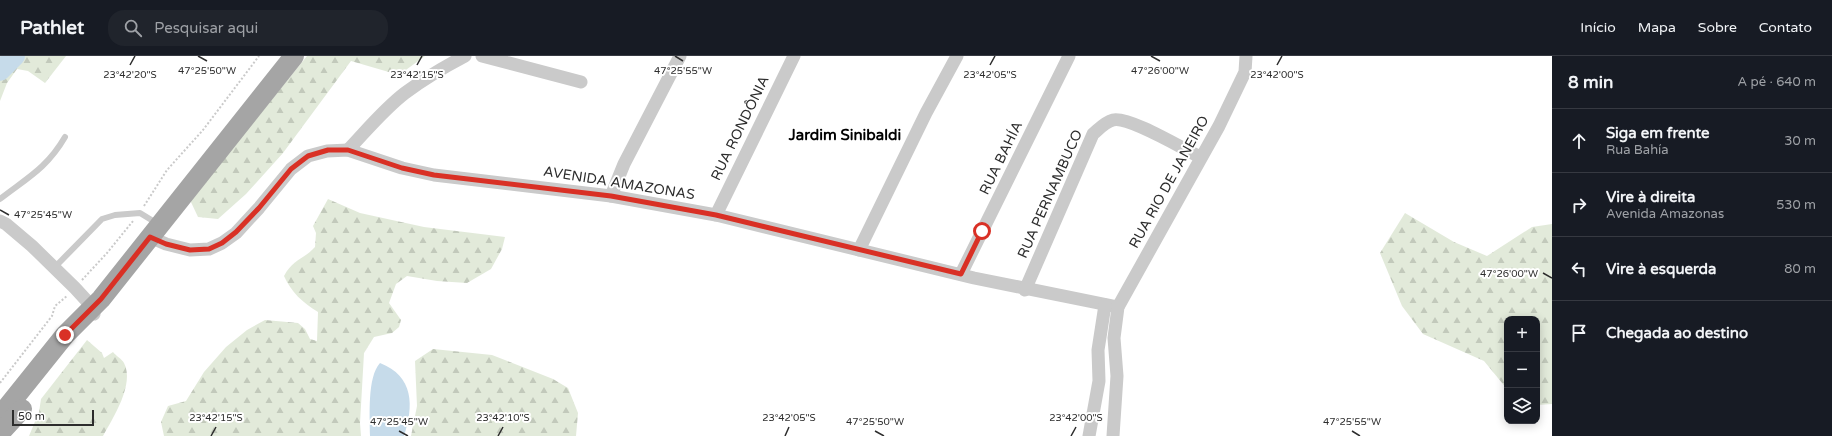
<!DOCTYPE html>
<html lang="pt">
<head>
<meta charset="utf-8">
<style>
	body { margin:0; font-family:"Varela Round",sans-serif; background:#20242c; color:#f1f3f6 }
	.controls { position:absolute; right:12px; bottom:12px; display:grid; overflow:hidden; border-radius:8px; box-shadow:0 2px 10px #0003 }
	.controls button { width:36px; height:36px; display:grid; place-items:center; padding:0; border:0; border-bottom:1px solid #363941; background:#171b24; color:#f1f3f6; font:20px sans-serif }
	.scale { position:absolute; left:12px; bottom:10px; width:82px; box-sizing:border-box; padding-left:4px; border:2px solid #2d2d2d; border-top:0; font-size:11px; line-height:14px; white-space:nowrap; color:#2d2d2d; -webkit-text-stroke:3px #fff; paint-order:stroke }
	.stop { position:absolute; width:12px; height:12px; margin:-9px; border:3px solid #d93025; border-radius:50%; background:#fff }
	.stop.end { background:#d93025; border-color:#fff; box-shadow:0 1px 4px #0008 }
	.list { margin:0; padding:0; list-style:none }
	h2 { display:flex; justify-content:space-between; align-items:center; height:52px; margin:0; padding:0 16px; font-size:17px }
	h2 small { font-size:13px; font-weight:400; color:#9ea1a6 }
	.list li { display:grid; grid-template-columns:26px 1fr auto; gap:12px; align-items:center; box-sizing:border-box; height:64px; padding:0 16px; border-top:1px solid #363941 }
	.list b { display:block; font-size:15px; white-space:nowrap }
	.list p { margin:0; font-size:13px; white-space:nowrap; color:#9ea1a6 }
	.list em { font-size:13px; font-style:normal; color:#9ea1a6 }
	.icon { flex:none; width:22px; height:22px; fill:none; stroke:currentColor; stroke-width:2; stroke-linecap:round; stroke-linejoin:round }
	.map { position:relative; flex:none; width:1552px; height:380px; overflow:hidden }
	header { display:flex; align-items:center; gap:24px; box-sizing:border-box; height:56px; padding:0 20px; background:#171b24; border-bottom:1px solid #363941 }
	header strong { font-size:19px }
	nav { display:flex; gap:22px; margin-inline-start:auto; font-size:14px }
	.search { width:280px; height:36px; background:#20242c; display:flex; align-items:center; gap:10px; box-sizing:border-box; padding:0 14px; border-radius:16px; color:#9ea1a6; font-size:15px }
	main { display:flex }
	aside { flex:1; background:#171b24 }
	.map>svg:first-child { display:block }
</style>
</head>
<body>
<header>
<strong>Pathlet</strong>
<div class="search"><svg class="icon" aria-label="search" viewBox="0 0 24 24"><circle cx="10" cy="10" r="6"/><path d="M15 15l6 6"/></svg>Pesquisar aqui</div>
<nav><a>Início</a><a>Mapa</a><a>Sobre</a><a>Contato</a></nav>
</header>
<main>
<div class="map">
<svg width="1552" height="380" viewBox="0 0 1552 380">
	<defs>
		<pattern id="forest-firs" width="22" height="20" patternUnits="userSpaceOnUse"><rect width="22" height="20" fill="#e2eada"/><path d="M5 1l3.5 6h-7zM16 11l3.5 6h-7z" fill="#c2c9bb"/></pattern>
	</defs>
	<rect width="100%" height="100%" fill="#fff"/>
	<g fill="url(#forest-firs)">
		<path d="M0,0H66L45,27L28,15L17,13L7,27L0,45Z"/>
		<path d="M307,0H425L399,19L351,5L283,97L246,138L218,163L198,161L190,144Z"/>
		<path d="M328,143L360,157L424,171L505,181L502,193L491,213L467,227L437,225L407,220L396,228L389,247L401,264L399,271L392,277L374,281L364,297L360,367L361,380H164L161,366L168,350L186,345L204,316L226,291L247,274L265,264L298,267L305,273L310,283L317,285L318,256C303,247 291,236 284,220C293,203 303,204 315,191L316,177L313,170Z"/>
		<path d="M1405,157L1454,186L1487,200L1532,171L1552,168V348L1537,349V263H1507V333L1484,305L1423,278L1402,250L1380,197Z"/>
		<path d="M87,284L102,297L104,302L113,296C116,300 122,303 124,307C135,328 113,362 103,380H29L39,356L41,343Z"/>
		<path d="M433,293L492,299L553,323L568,332L578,357L576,380H411L417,350L415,305Z"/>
	</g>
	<path fill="#c6dbea" d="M380,307C414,320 414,350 404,380H370C370,361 367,321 380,307Z"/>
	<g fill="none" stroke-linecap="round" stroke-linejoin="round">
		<path stroke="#c6dbea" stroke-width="20" d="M0,15L15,0"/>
		<g stroke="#cacaca" stroke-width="2" stroke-dasharray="2 2" stroke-linecap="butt">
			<path d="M144,150L167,114L203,74L259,0"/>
			<path d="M82,224L107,197L133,165"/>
			<path d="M0,327L52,260L55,250L67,240"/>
		</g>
		<g stroke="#cacaca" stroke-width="6">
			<path d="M0,143C27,122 47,112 65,81"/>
			<path d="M54,212L102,163L115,159L140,157L158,168"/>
		</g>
		<g stroke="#cacaca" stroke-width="13">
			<path d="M482,0L581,26"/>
			<path d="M348,94C367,74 384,53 405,37C424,23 444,11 465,0"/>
			<path d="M611,140L624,108L680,0"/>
			<path d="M716,159L794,0"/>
			<path d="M0,165L6,168L32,190L75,232L86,244L94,258"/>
			<path d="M150,181L166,188L190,194L209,193L222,187L236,177L259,152L291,113L308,100L327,95L348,94L402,112L434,119L611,140L716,159L974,222L1118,251"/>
			<path d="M859,194L926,57L957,0"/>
			<path d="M961,218L1069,0"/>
			<path d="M1025,234L1093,78C1099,73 1105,66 1113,64C1129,60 1183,93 1200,101"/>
			<path d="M1089,380L1099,325L1098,294L1105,249"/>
			<path d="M1113,380L1117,320L1114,282L1118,251L1219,70L1245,16L1246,0"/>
		</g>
		<g stroke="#a5a5a5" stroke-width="20">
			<path d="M0,360L65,279L101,243L294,0"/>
			<path d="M0,377L22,353"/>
		</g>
	</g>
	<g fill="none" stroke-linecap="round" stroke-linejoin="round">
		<path stroke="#d93025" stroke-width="5" d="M65,279L101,243L150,181L166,188L190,194L209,193L222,187L236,176L259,152L291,113L308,100L328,94H348L402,112L434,119L611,140L716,159L961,218L982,175"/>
	</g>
	<path fill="none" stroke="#2d2d2d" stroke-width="1.5" d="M198,0L207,5M675,0L683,5M1151,0L1160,5M130,9L135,0M417,9L422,0M990,9L995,0M1277,9L1282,0M0,154L9,159M1543,217L1552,222M399,375L408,380M875,375L884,380M1352,375L1360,380M211,380L216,371M498,380L503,371M785,380L789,371M1071,380L1076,371"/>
	<g text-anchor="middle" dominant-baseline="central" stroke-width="4" stroke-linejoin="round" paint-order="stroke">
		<g font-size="14" fill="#2d2d2d" stroke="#fff">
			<text transform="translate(740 72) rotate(-64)">RUA RONDÔNIA</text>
			<text transform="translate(1001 102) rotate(-64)">RUA BAHÍA</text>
			<text transform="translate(1169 126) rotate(-61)">RUA RIO DE JANEIRO</text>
			<text transform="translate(619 127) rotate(9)">AVENIDA AMAZONAS</text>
			<text transform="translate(1050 138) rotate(-66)">RUA PERNAMBUCO</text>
		</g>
		<g font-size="15" font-weight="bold" fill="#000" stroke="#fff">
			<text x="845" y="79">Jardim Sinibaldi</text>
		</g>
	</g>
	<g font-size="10" text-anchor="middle" fill="#2d2d2d" stroke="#fff" stroke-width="4" stroke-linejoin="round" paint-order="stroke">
		<text x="207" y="18">47°25'50"W</text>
		<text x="683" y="18">47°25'55"W</text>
		<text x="1160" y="18">47°26'00"W</text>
		<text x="130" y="22">23°42'20"S</text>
		<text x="417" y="22">23°42'15"S</text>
		<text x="990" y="22">23°42'05"S</text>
		<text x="1277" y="22">23°42'00"S</text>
		<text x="43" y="162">47°25'45"W</text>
		<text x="1509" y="221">47°26'00"W</text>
		<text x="216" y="365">23°42'15"S</text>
		<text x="503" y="365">23°42'10"S</text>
		<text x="789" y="365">23°42'05"S</text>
		<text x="1076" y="365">23°42'00"S</text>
		<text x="399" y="369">47°25'45"W</text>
		<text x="875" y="369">47°25'50"W</text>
		<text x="1352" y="369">47°25'55"W</text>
	</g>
</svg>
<div class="controls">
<button>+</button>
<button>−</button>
<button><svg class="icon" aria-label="layers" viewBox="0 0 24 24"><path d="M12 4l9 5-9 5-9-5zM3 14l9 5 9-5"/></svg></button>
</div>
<div class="scale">50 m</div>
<div class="stop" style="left:982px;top:175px"></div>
<div class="stop end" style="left:65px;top:279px"></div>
</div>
<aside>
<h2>8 min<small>A pé · 640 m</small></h2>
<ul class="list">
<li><svg class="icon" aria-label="ahead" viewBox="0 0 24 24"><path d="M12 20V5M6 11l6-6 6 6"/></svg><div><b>Siga em frente</b><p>Rua Bahía</p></div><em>30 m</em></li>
<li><svg class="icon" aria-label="right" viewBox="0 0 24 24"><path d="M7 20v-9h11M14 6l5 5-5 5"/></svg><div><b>Vire à direita</b><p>Avenida Amazonas</p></div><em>530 m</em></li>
<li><svg class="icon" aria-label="left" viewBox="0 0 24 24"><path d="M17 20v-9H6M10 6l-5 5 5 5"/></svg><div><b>Vire à esquerda</b></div><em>80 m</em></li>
<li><svg class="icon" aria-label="arrive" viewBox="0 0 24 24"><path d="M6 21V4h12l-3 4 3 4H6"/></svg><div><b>Chegada ao destino</b></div></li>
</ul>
</aside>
</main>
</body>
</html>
